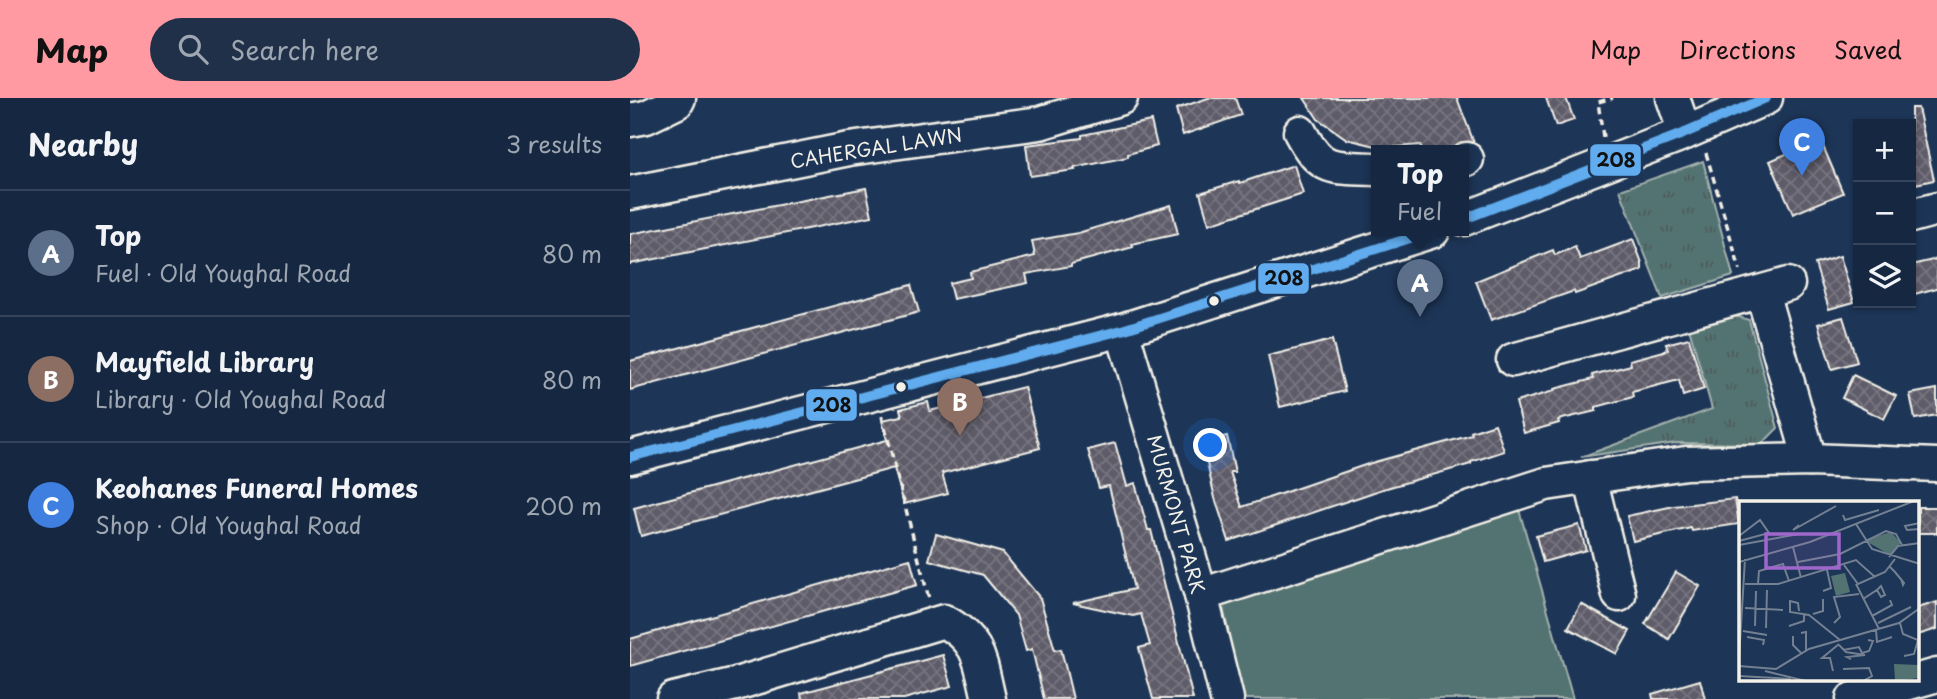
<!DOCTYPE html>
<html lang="en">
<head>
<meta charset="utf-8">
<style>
	body { margin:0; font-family:"Playpen Sans",sans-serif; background:#1f3048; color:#f1f3f6 }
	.controls { position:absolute; right:21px; top:21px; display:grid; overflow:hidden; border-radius:0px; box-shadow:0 2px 5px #0004 }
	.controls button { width:63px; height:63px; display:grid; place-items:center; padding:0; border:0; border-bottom:2px solid #35445a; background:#162841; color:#f1f3f6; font:35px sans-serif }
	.you { position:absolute; left:581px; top:348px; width:24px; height:24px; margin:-18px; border:5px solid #fff; border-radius:50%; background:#1a73e8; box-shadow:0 0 0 10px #1a73e833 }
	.badge { display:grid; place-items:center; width:46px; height:46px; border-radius:50%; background:#ff9aa2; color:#fff; font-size:23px; font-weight:700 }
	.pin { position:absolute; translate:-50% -58px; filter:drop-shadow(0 2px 4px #0008) }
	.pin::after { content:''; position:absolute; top:37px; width:24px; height:21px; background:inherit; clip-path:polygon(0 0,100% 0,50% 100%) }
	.popup { position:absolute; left:741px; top:47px; width:98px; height:91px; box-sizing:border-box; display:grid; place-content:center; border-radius:0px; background:#162841; filter:drop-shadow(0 2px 5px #0005); font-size:23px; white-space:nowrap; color:#9ea6b1 }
	.popup b { font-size:26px; color:#f1f3f6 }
	.popup::after { content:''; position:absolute; left:50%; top:100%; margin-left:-14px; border:14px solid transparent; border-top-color:#162841 }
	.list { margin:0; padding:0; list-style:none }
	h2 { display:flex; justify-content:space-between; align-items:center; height:91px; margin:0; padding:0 28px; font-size:30px }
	h2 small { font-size:23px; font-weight:400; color:#9ea6b1 }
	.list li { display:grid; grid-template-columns:46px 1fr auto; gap:21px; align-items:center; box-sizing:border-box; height:126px; padding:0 28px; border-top:2px solid #35445a }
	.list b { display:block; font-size:26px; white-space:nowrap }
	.list p { margin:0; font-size:23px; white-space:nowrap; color:#9ea6b1 }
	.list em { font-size:23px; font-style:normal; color:#9ea6b1 }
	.icon { flex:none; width:38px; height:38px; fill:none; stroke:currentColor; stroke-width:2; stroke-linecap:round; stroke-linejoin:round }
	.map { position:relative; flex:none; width:1307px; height:601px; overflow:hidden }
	header { display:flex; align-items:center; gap:42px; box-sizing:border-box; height:98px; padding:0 35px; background:#ff9aa2; color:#111 }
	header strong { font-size:33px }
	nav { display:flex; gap:38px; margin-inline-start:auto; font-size:24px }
	.search { width:490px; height:63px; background:#1f3048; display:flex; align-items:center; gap:18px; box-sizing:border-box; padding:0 24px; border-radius:38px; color:#9ea6b1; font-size:26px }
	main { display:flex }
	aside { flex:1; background:#162841 }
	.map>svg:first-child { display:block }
</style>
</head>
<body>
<header>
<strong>Map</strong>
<div class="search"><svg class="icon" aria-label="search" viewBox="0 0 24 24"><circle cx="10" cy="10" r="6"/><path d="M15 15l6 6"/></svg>Search here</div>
<nav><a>Map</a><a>Directions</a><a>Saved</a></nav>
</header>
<main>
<aside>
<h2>Nearby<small>3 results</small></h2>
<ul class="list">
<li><span class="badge" style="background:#5c6f8a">A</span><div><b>Top</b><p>Fuel · Old Youghal Road</p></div><em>80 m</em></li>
<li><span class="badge" style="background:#8d6e63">B</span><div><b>Mayfield Library</b><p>Library · Old Youghal Road</p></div><em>80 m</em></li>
<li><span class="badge" style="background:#3f7fe0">C</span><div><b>Keohanes Funeral Homes</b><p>Shop · Old Youghal Road</p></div><em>200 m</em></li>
</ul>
</aside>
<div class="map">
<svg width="1307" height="601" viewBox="0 0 1307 601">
	<defs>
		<pattern id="grass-tufts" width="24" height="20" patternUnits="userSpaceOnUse" patternTransform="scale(1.75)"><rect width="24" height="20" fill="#537372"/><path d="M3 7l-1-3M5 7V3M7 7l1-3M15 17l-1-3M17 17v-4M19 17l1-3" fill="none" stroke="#4e5b5a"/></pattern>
		<pattern id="building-cross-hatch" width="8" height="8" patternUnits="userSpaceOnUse" patternTransform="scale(1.75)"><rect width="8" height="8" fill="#5f5c6b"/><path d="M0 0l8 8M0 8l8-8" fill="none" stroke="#777480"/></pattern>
	</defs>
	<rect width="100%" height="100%" fill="#1d3557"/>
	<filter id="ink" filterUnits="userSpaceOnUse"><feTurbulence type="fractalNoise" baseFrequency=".0143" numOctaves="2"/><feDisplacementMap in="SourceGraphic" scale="14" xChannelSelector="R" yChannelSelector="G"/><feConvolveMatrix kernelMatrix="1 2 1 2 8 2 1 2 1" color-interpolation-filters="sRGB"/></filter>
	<g filter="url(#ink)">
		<g fill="url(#grass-tufts)" stroke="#a4b2ad" stroke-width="2">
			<path d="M1073,63L1103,178L1032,200L990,92Z"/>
			<path d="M1102,217L1119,222L1148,330L1132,346L1046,345L951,359L1082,311L1058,226Z"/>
		</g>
		<path fill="#537372" stroke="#a4b2ad" stroke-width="2" d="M888,408L943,601H612L593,509L597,500Z"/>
		<g fill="url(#building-cross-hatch)" stroke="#f4f1e8" stroke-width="2">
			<path d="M578,0H605L611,17L553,37L546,11Z"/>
			<path d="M674,0H827L844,45L831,44L819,53H792L790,47L754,50L717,41L688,21Z"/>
			<path d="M916,0H936L944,22L926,28Z"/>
			<path d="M1281,10H1288L1304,82L1281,87Z"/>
			<path d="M521,23L527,48L498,56V59L444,70L445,72L400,78L396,47L452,40V37Z"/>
			<path d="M1190,41L1213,95L1163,116L1140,63Z"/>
			<path d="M664,67L673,96L579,126L570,95L609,83L610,85Z"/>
			<path d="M236,90L242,118L0,166V136Z"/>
			<path d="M541,107L548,136L502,146L503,149L441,166V168L396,176L398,185L323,201L319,185L341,180L340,174L405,158L402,143L448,135Z"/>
			<path d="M1003,141L1012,165V172L945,196L944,193L861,222L846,183L923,152L925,157L945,149L950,161Z"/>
			<path d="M1210,158L1224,204L1199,211L1185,166Z"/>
			<path d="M1307,161V190L1281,197V167Z"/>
			<path d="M281,187L289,214L0,292V263Z"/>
			<path d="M1213,219L1227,264L1202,271L1188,226Z"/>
			<path d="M1059,240L1074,291L1053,298L1049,282L1002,294L1003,299L966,309V313L928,322L929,325L894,335L886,304L924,293V291L963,281L962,277L1001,267L1000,262L1038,252L1036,246Z"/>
			<path d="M702,242L715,293L650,309L638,258Z"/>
			<path d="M1223,277L1266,298L1254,321L1212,300Z"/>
			<path d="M394,289L410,350L312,375L318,395L274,406L264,370L11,438L4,410L257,342L252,322L272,318L270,311L298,304L300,313Z"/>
			<path d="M1307,291V317L1285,321L1280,296Z"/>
			<path d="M865,326L874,353L841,364V366L753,391L599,443L585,400L572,344L597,338L605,374H600L612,409L741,365L842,337L841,334Z"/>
			<path d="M485,345L497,388L505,385L518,432H521L563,601H523L509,550L520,547L511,516L503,518L443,505L504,491L479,388L469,390L458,352Z"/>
			<path d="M1105,401L1109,426L1062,433L1061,430L1003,443L997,418L1044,408Z"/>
			<rect x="1288" y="409" width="19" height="26"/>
			<path d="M949,427L956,452L913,464L906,438Z"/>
			<path d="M306,436L373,455L410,500L425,552L431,551L443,601H414L402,551L396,553L386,517L353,477L299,462Z"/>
			<path d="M280,461L287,487L0,568V541Z"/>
			<path d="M1046,474L1070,488L1039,541L1015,526Z"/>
			<path d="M1307,504V531L1288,537V510Z"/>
			<path d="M951,506L1000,533L987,556L938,530Z"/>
			<path d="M313,557L322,588L274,601H172L171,595Z"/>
			<path d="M1070,582L1075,601H1023L1022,596Z"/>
		</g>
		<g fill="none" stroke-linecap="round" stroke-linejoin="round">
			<g stroke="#f4f1e8" stroke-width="37">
				<g id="minor">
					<path d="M1043,0L1055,35"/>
					<path d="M0,22L16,19L47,4L49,0"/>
					<path d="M670,34C692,75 703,69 746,71"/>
					<path d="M834,62L837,61"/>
					<path d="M0,95L219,51L410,25L491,0"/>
					<path d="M1281,118L1307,111"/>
					<path d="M834,121L1055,35L1136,0"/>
					<path d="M1132,194L1180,362"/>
					<path d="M492,232L571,497L597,601"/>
					<path d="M883,262L1158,186"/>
					<path d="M0,359L492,232L803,133"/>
					<path d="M960,379L989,497"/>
					<path d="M571,497L916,386L1056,365L1180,362L1307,367"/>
					<path d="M43,601L106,586L314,523C351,543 350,564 359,601"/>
					<path d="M1223,601L1307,577"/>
				</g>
			</g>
			<g stroke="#f4f1e8" stroke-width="3.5" stroke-dasharray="7 5" stroke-linecap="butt">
				<path d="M973,39L968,4L983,0"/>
				<path d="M1076,55L1110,172"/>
				<path d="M252,318L299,501"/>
			</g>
			<use href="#minor" stroke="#1d3557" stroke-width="32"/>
			<g stroke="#1d3557" stroke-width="16">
				<g id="bus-1">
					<path d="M834,121L1055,35L1136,0"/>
					<path d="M0,359L492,232L802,133"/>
				</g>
			</g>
			<use href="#bus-1" stroke="#60acee" stroke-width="10"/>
		</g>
	</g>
	<g fill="#f4f1e8" stroke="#1d3557" stroke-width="2.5">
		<circle cx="584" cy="203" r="6"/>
		<circle cx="271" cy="289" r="6"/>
	</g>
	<g text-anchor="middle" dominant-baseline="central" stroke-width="5" stroke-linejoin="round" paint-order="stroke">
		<g font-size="19" fill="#f4f1e8" stroke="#1d3557">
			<text transform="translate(246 49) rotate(-9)">CAHERGAL LAWN</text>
			<text transform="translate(547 416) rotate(74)">MURMONT PARK</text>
		</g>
	</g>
	<g transform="translate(1109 403)">
		<rect width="180" height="180" fill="#1d3557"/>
		<path d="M152,31L162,42L151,54L125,39ZM155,163L180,164V177L156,180Z" fill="#537372"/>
		<path d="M106,72L111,91L97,95L92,75Z" fill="#537372"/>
		<path fill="none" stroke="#738091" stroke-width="2" d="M104,14L106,19L140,9M181,22L166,25L168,29L181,28M117,23L133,48L181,63M60,24L54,29L97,5M0,35L21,19L30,32L0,40M0,44L60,33M54,46L62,77M150,56L159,45L181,42M0,61L71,41L175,0M59,61L101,53L147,30L157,33L163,44M105,64L119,83L146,71L156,58M151,66L156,71L165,82L164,84L162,78M6,83H39L117,59L136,76M19,83L20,70L44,63L50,80M117,83L140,128M84,90L92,87L88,69M124,98L138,89L142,96L146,94L142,85L138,89M6,107L44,109M60,110L59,102L51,100V111L70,114L101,139M74,113L84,110V98M133,115L153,104L151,99M95,122L101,116L95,96L120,93M139,122L172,106M161,122L164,133L179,139L175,153L165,155M16,125L17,90M50,125L65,120V114M27,127L28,89M137,129L138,141L153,136M4,130L28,134M62,132L67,131V150M54,135V144L63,153M8,136L25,139L24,144M100,144L107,151L126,154L108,156L112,158M104,149L120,146L123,152L130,150L134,140L129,139M0,158L6,58M0,165L37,168L70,148L160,122L181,107M104,168L130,167L133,175L124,180M26,170L67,180M94,170L91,157H83L100,143M0,175L52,178"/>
		<path fill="#9f67cb" fill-opacity="0.15" stroke="#9f67cb" stroke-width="3.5" d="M27,33H100V67H27Z"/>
		<rect width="180" height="180" fill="none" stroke="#f4f1e8" stroke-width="3.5"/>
	</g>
	<g stroke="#1d3557" stroke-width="2.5">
		<rect x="959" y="45" width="53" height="34" rx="7" fill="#60acee"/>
		<rect x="627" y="164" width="53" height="33" rx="7" fill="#60acee"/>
		<rect x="175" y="290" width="53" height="34" rx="7" fill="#60acee"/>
	</g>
	<g font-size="19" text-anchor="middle" font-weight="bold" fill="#111">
		<text x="986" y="69">208</text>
		<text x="654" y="187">208</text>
		<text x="202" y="314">208</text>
	</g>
</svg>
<div class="controls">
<button>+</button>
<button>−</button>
<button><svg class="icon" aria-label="layers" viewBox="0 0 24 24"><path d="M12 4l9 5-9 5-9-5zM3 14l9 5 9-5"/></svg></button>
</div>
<div class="you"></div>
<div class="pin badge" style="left:790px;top:219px;background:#5c6f8a">A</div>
<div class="popup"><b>Top</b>Fuel</div>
<div class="pin badge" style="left:330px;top:338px;background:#8d6e63">B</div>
<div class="pin badge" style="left:1172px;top:78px;background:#3f7fe0">C</div>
</div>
</main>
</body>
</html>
